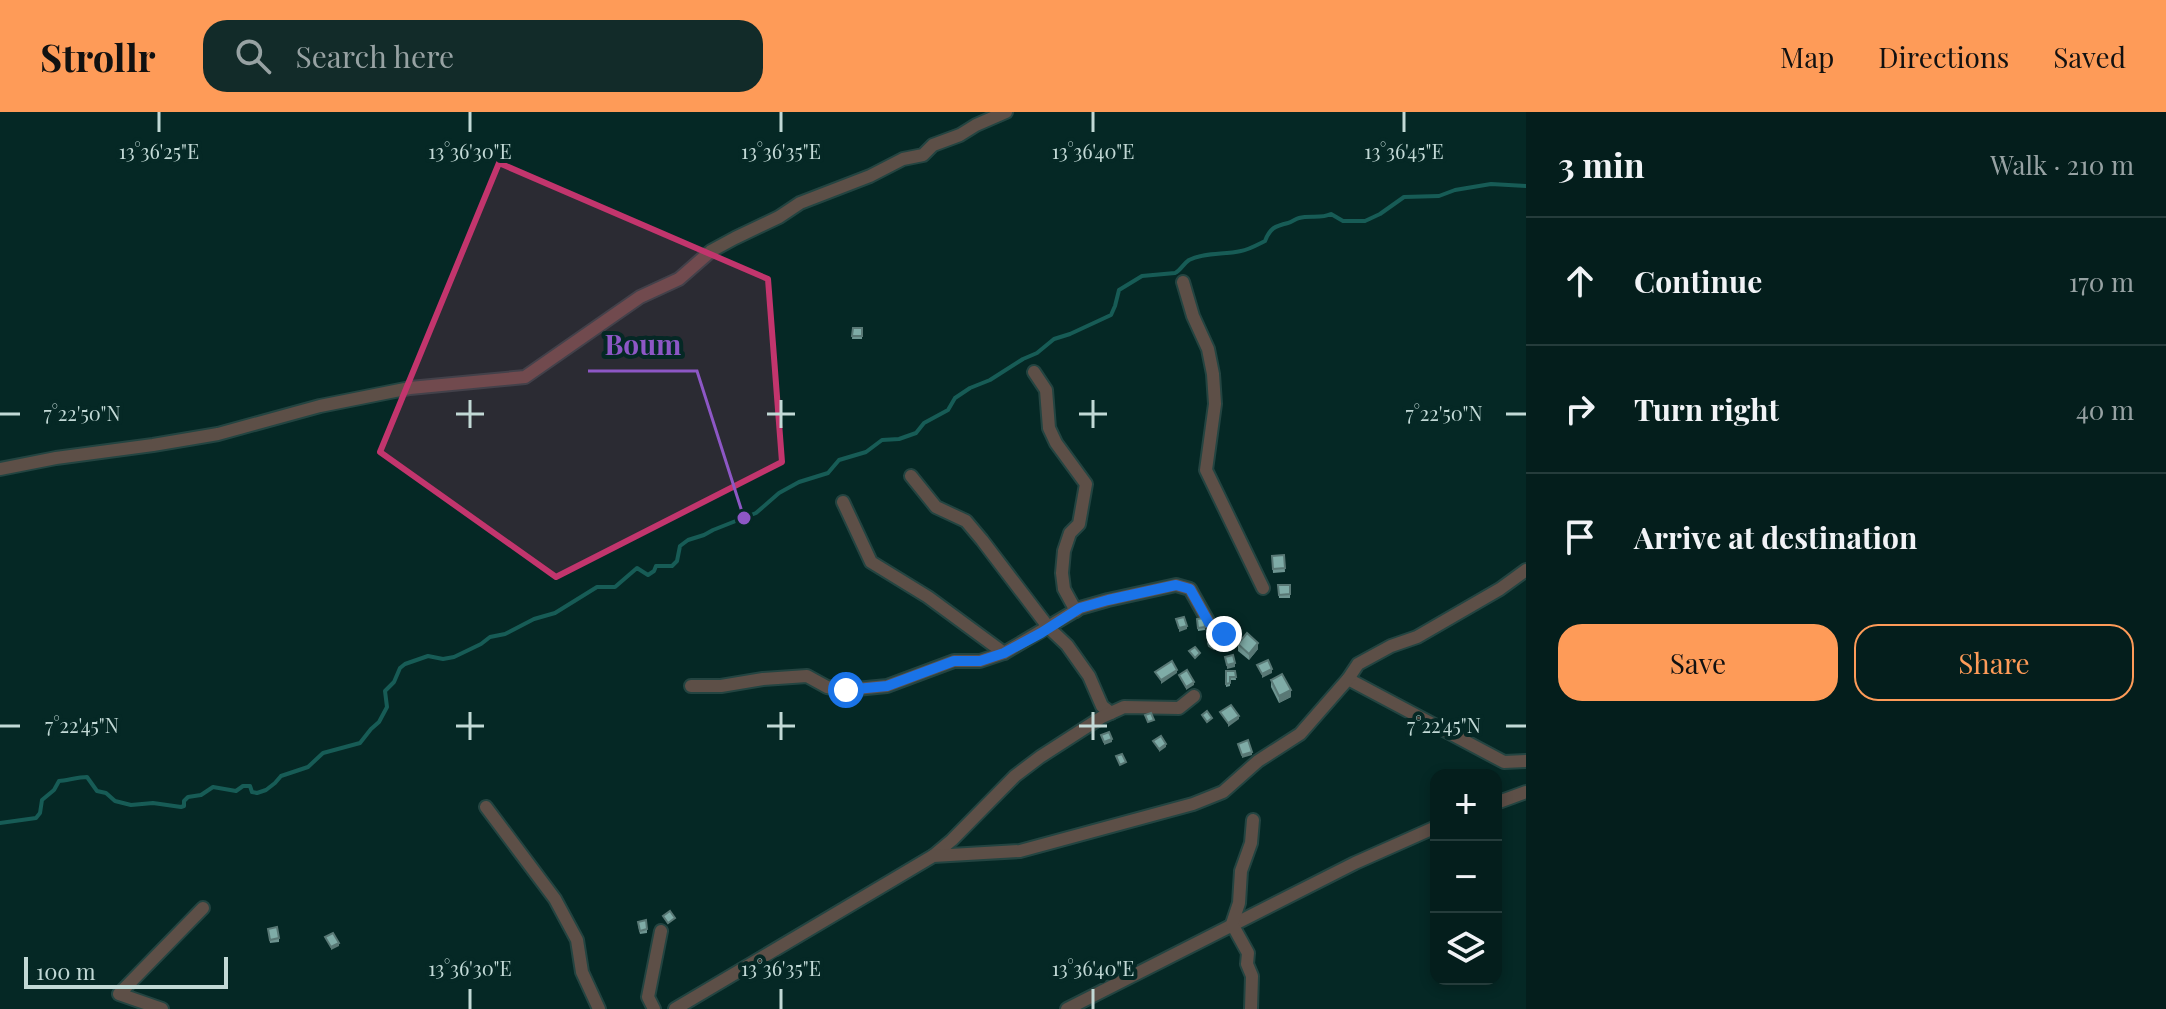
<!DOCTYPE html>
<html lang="en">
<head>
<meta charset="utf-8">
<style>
	body { margin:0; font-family:"Playfair Display",serif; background:#122b29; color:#f1f3f6 }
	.controls { position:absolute; right:24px; bottom:24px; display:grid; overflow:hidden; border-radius:16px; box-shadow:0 4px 12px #0003 }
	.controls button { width:72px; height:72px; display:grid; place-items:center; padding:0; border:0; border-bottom:2px solid #253c3b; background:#041e1c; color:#f1f3f6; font:40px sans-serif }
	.scale { position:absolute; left:24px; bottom:20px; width:204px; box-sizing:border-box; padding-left:8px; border:4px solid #c2d9d6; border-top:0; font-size:22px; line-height:28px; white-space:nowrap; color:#c2d9d6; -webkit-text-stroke:6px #052825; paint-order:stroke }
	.stop { position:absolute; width:24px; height:24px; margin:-18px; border:6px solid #1a73e8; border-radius:50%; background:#fff }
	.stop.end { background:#1a73e8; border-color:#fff; box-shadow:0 2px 8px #0008 }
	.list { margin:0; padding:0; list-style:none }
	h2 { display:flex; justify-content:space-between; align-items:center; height:104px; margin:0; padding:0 32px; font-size:34px }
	h2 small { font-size:26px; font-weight:400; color:#97a2a3 }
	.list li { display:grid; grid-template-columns:52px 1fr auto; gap:24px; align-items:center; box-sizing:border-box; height:128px; padding:0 32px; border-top:2px solid #253c3b }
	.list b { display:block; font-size:30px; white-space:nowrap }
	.list em { font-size:26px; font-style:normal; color:#97a2a3 }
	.actions { display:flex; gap:16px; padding:24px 32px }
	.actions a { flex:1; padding:18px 0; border:2px solid #fe9b58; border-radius:24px; text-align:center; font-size:28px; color:#fe9b58 }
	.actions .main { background:#fe9b58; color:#111 }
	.icon { flex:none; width:44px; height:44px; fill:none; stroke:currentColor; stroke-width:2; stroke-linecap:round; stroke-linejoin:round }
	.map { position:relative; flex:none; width:1526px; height:897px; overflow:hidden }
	header { display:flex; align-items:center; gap:48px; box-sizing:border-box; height:112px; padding:0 40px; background:#fe9b58; color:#111 }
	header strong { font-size:38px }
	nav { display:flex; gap:44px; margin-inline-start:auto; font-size:28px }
	.search { width:560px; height:72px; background:#122b29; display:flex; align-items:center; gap:20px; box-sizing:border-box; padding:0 28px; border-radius:24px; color:#97a2a3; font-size:30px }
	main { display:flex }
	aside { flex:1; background:#041e1c }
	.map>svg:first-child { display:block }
</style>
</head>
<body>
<header>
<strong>Strollr</strong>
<div class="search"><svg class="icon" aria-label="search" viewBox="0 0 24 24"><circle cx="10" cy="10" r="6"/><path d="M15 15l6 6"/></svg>Search here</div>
<nav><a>Map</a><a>Directions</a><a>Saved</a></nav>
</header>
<main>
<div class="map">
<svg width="1526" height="897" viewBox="0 0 1526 897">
	<rect width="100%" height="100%" fill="#052825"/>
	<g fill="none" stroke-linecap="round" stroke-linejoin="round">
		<path stroke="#175c56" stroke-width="4" d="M0,711L36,706L40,701L42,688L54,678L59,669C68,668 79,665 87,665L97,679L106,681L115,689L131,693L153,691L181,695L184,694V689L188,685L201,683L213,675L236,679L243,674H250L252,680L257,681L266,678L275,671L281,664L308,655L323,641L360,631L371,617L379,610L387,595L385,579L394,570L400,556L405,552L428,544L443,547L454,545L481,532L490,525L505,522L534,507L555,501L597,475H615L637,456L648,463L654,459L656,454H672L677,449L680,434L688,428L704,423L713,418L756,401L779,381L799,370L828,361L839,348L866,340L882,328L899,327L916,321L924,311L948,298L955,286L970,276L990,268L1023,247L1037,241L1054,227L1070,222L1111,203L1115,194L1119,178L1142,164L1175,161C1181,158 1183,152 1189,148C1206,140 1223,143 1241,139C1248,138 1257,133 1265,129C1270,116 1275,114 1288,111C1292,110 1295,107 1299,106C1310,103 1321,107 1331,102L1343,109H1365L1380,102L1404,85L1439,84L1455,78L1491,72L1526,74"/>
		<g stroke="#234441" stroke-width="16">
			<g id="minor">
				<path d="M1183,170L1193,204L1208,237L1213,262L1215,292L1206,358L1263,476"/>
				<path d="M1034,260L1046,278L1049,316L1056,331L1086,372L1079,412L1070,421L1064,439L1062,461L1064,477L1076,499"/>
				<path d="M0,357L56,346L153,333L218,322L320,294L410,276L525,265L640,185L679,167L711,139L735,126L779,105L800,91L870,64L903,47L923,43L933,33L960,23L976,13L1006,0"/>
				<path d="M911,364L936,395L966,409L982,428L1049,516L1067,533L1089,564L1102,594L1111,601"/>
				<path d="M843,390L871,450L928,485L1004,541"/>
				<path d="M1348,567L1504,650L1526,649"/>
				<path d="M691,574H721L763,567L807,564L827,575L846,578L887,574L954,549H980L1004,541L1080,496L1108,488L1176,473L1190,477L1209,511L1224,522"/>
				<path d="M1496,691L1526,680"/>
				<path d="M486,695L555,787L577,828L582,860L599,897"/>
				<path d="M933,744L952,728L1015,664L1040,645L1102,605L1124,595L1179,596L1194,584"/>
				<path d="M162,897L119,882L203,796"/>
				<path d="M654,897L648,885L661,819"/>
				<path d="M675,897L933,744L1020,739L1193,692L1223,680L1258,649L1300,622L1348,567L1358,552L1391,534L1417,525L1500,477L1526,458"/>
				<path d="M1067,897L1355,751L1436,715"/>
				<path d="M1251,897L1252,864L1247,852L1248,841L1232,812L1239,791L1241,759L1251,731L1253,708"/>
			</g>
		</g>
		<use href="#minor" stroke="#5d4f47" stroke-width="12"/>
	</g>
	<g fill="#6d9490">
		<path d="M853,216H862V227H852Z"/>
		<path d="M1284,443L1285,460L1273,461L1272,444Z"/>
		<path d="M1278,473H1290V486H1279Z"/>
		<path d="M1204,506L1205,518L1198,519L1197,507Z"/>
		<path d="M1238,532L1258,537L1249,548L1238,539Z"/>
		<path d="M1226,559H1235L1236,568H1230V574L1226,575Z"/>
		<path d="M1271,568L1291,585L1279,591L1271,575Z"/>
		<path d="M638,813L647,817V821L640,822Z"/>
		<path d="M268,817L279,826V830L270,831Z"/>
	</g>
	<g fill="#597875">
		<path d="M1187,514V517L1179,520V516Z"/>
		<path d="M1258,531V537L1249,548V542Z"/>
		<path d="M1235,551V555L1227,557V553Z"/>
		<path d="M1272,557V561L1262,566V562Z"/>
		<path d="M1177,558V561L1161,572V568Z"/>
		<path d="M1194,570V573L1186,578V575Z"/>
		<path d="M1291,578V585L1279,591V584Z"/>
		<path d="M1239,604V607L1228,615V611Z"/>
		<path d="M1112,627V630L1104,633V630Z"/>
		<path d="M1166,632V635L1159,640V637Z"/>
		<path d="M1252,640V643L1242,646V643Z"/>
		<path d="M339,831V834L331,838V835Z"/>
	</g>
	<g fill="#7faca7" stroke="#597875" stroke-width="2">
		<path d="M853,216H862V224H852Z"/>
		<path d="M1284,443L1285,456L1273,457L1272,444Z"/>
		<path d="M1278,473H1290V482L1279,483Z"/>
		<path d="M1184,505L1187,514L1179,516L1176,507Z"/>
		<path d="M1204,506L1205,515L1198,516L1197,507Z"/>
		<path d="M1247,521L1258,531L1249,542L1238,532Z"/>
		<path d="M1212,526H1215L1220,531L1214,537L1209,534L1208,531Z"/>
		<path d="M1195,535L1200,541L1195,546L1189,539Z"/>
		<path d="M1233,543L1235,551L1227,553L1225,545Z"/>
		<path d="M1268,548L1272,557L1262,562L1257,553Z"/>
		<path d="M1172,549L1177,558L1161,568L1155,560Z"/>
		<path d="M1187,558L1194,570L1186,575L1179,563Z"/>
		<path d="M1226,559H1235L1236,565H1230V571L1226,572Z"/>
		<path d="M1282,562L1291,578L1279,584L1271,568Z"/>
		<path d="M1231,593L1239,604L1228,611L1220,600Z"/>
		<path d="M1207,599L1212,606L1207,610L1202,603Z"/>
		<path d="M1151,601L1154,608L1148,610L1145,603Z"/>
		<path d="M1109,620L1112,627L1104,630L1101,623Z"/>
		<path d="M1161,624L1166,632L1159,637L1153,629Z"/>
		<path d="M1248,628L1252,640L1242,643L1238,632Z"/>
		<path d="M1122,642L1126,650L1120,653L1116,644Z"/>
		<path d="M670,799L675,806L668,811L663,804Z"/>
		<path d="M646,808L647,817L640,819L638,810Z"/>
		<path d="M277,815L279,826L270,828L268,817Z"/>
		<path d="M333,821L339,831L331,835L325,825Z"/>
	</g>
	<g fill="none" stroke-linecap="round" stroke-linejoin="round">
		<path stroke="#1a73e8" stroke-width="10" d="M846,578L887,574L954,549H980L1004,541L1041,521L1080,496L1108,488L1176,473L1190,477L1209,511L1224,522"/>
	</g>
	<path fill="#c2356d" fill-opacity="0.2" stroke="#c2356d" stroke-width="6" stroke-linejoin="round" d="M499,51L768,167L782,350L556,465L380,340Z"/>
	<path fill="none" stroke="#c2d9d6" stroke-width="3" d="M159,0V20M470,0V20M781,0V20M1093,0V20M1404,0V20M470,288V316M781,288V316M1093,288V316M0,302H20M456,302H484M767,302H795M1079,302H1107M1506,302H1526M470,600V628M781,600V628M1093,600V628M0,614H20M456,614H484M767,614H795M1079,614H1107M1506,614H1526M470,877V897M781,877V897M1093,877V897"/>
	<g font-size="20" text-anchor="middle" fill="#c2d9d6" stroke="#052825" stroke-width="8" stroke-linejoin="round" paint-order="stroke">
		<text x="159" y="47">13°36'25"E</text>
		<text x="470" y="47">13°36'30"E</text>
		<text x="781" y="47">13°36'35"E</text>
		<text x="1093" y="47">13°36'40"E</text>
		<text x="1404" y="47">13°36'45"E</text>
		<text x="82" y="309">7°22'50"N</text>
		<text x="1444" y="309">7°22'50"N</text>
		<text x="82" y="621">7°22'45"N</text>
		<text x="1444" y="621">7°22'45"N</text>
		<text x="470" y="864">13°36'30"E</text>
		<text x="781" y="864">13°36'35"E</text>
		<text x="1093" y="864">13°36'40"E</text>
	</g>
	<path fill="none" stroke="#8d57c5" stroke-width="3" d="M744 406L697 259H588"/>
	<circle fill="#8d57c5" stroke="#052825" stroke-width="3" cx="744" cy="406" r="8"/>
	<g font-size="28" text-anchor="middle" font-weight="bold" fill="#8d57c5" stroke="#052825" stroke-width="8" stroke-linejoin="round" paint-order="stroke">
		<text x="643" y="243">Boum</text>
	</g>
</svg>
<div class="controls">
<button>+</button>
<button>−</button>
<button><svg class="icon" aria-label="layers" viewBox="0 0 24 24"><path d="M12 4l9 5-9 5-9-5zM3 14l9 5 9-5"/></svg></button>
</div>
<div class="scale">100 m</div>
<div class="stop" style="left:846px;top:578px"></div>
<div class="stop end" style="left:1224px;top:522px"></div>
</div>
<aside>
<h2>3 min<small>Walk · 210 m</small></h2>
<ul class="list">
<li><svg class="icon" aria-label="ahead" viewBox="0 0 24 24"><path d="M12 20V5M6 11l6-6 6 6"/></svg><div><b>Continue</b></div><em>170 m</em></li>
<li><svg class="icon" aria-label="right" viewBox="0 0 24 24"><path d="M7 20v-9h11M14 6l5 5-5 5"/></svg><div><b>Turn right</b></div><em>40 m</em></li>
<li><svg class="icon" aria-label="arrive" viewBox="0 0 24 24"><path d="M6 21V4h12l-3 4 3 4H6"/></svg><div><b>Arrive at destination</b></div></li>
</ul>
<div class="actions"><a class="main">Save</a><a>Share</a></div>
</aside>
</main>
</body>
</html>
